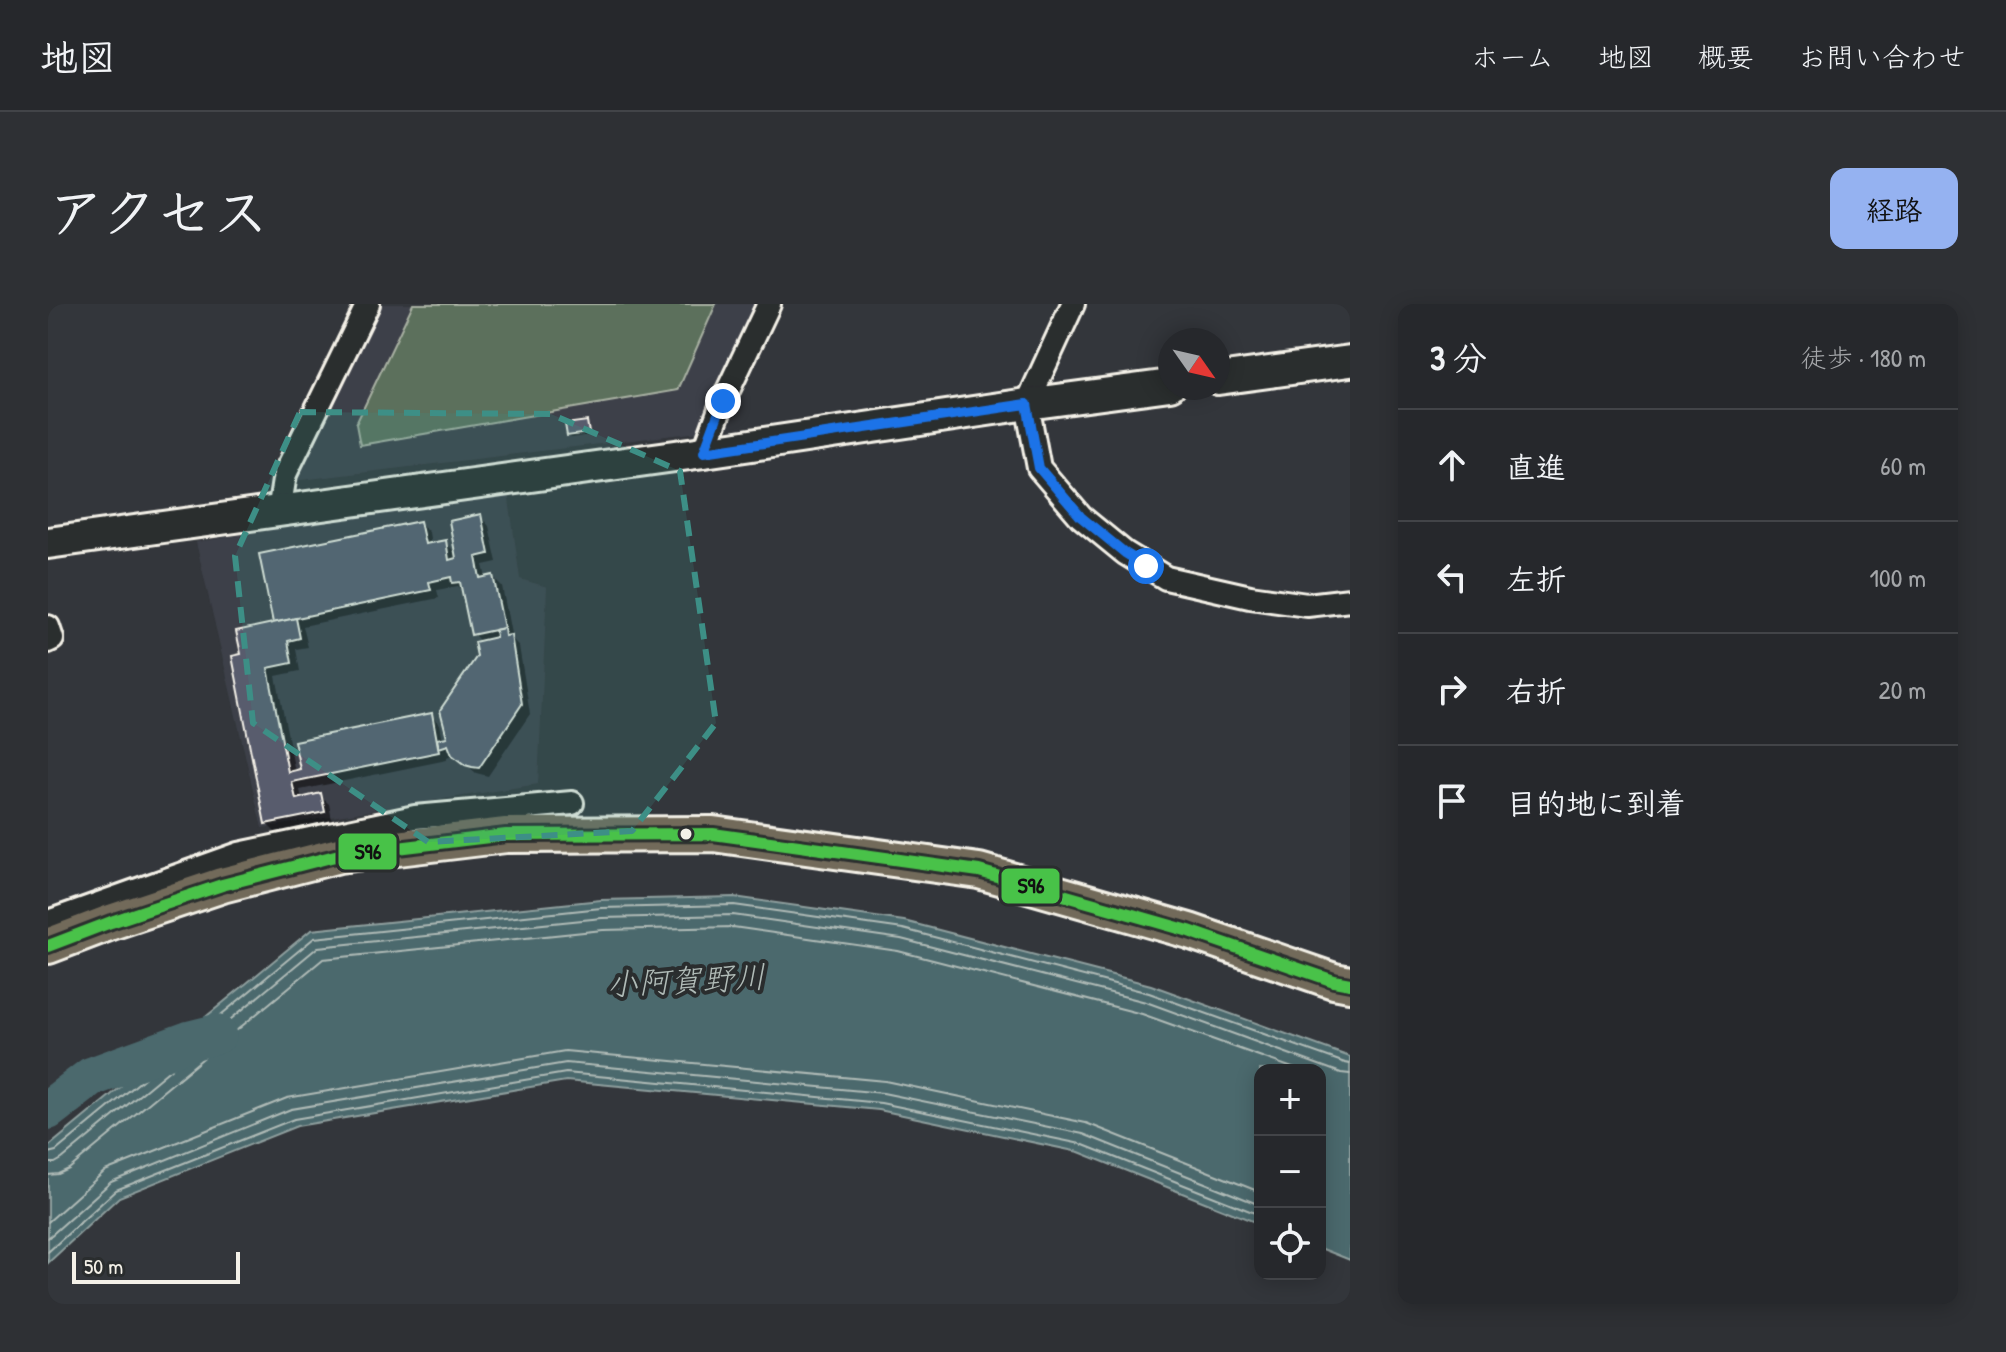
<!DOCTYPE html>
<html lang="ja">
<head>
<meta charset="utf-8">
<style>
	body { margin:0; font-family:"Patrick Hand","Klee One",sans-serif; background:#2e3034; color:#f1f3f6 }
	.controls { position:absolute; right:24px; bottom:24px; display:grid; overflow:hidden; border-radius:16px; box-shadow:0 4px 20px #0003 }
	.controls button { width:72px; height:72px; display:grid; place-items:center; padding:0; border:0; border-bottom:2px solid #424448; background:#26282c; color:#f1f3f6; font:40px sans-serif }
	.compass { position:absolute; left:1110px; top:24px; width:72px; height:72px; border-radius:50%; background:#26282c; box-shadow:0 4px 20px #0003; rotate:124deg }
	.scale { position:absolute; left:24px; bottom:20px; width:168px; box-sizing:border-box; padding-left:8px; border:4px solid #f4f1e8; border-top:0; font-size:22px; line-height:28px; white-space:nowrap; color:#f4f1e8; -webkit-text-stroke:6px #2a2d2e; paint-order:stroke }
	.stop { position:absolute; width:24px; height:24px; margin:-18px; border:6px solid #1a73e8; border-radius:50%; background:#fff }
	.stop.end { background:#1a73e8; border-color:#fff; box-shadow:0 2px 8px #0008 }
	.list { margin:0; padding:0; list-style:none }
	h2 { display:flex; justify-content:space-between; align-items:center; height:104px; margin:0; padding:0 32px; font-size:34px }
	h2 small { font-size:26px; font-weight:400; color:#a4a6a9 }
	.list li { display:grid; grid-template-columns:52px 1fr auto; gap:24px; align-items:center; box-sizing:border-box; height:112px; padding:0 32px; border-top:2px solid #424448 }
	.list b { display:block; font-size:30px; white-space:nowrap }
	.list em { font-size:26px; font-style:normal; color:#a4a6a9 }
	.icon { flex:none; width:44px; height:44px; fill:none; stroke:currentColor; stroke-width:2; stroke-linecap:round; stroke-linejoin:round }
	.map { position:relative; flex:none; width:1302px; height:1000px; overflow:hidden; border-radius:16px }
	header { display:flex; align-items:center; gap:48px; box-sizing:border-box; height:112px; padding:0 40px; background:#26282c; border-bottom:2px solid #424448 }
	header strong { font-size:38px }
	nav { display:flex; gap:44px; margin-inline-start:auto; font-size:28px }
	.intro { display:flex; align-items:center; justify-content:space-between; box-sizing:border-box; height:192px; padding:0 48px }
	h1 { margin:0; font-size:56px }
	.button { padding:20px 36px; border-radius:16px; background:#95b2f1; color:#111; font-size:28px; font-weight:700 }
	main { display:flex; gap:48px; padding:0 48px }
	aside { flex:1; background:#26282c; border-radius:16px; box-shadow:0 4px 20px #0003 }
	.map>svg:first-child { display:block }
</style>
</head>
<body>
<header>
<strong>地図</strong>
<nav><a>ホーム</a><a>地図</a><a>概要</a><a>お問い合わせ</a></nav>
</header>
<div class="intro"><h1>アクセス</h1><a class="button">経路</a></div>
<main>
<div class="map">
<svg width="1302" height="1000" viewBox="0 0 1302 1000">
	<rect width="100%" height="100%" fill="#33363b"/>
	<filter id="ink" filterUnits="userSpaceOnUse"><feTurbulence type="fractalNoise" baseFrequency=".0125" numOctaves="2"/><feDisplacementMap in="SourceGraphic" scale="16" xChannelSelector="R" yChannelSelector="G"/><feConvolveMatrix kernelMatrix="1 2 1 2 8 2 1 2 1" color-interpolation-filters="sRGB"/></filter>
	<g filter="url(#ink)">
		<g fill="#3e414a">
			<path d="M331,0H709L651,128L253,176L247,174Z"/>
			<path d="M460,188L472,275L499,283L490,480L214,524L148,238Z"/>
		</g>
		<path fill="#5b705b" stroke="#a8b0a2" stroke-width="2" d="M365,0H668L630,86L312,141L308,120Z"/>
		<path fill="#4b696d" stroke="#8f9f9e" stroke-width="2" d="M686,593L856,617L1103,681L1302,753V956L1272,944V766H1212V920L1031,848L831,806L518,777L249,822L71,893L0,959V843L263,626L553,596Z"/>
		<g fill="#0007" fill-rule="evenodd">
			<path d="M538,119L540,121L542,131L523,134L521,132Z"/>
			<path d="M433,213L441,222L449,258L435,261L438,274L445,273L454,282L464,335L471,342L482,410L440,472L428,469L406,450L399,453V456L252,486L254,495L272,492L281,500L284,516L227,528L218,519L195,351L228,320L372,219L381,228L383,241L397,238L410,251ZM410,282L415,287L425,330L433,338L431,353L402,435L395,436L392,420L383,411L247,468L228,372L252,367L248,345L260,343L255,322L391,294L389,286Z"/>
		</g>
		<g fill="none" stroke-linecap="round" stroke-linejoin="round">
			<g stroke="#b0bbb7" stroke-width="2">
				<path d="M0,849L8,847L266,634L553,604L686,601L855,625L1101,689L1297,759L1302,760"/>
				<path d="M0,859H7L14,855L270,643L554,614L685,611L853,635L1098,698L1293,769L1302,770"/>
				<path d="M0,871L10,870L21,865L275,655L555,626L685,623L850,647L1094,710L1250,766"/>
				<path d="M0,918L57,867L239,794L517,747L837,777L1038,819L1212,888"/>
				<path d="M0,934L63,878L243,805L518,759L835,789L1035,830L1212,901"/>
				<path d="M0,948L68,886L246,815L518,769L833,799L1033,840L1212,911"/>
			</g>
			<path stroke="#4b696d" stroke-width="40" d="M0,806L43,773L141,737L169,730"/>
		</g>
		<g fill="#595b6d" stroke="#f4f1e8" stroke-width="2">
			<path d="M539,117L541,129L519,132L517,120Z"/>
			<path d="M433,210L441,250L428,253L432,274L445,271L456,324L423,331L412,278L404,279L403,273L381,278L383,286L225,319L211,250L372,217L377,240L398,236L401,256L408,254L401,217Z"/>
			<path d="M248,314L252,334L240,337L244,359L220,364L240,468L252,465L246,437L384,409L391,448L244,478L248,495L273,489L277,508L217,520L184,352L193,350L188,327Z"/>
			<path d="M456,324L457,332L463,331L474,400L431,464L424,463L417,461L404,451L400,441L391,444L389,435L399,433L392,406L429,352L426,338L448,333L447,326Z"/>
		</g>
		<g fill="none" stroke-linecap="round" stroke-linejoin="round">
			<g stroke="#f4f1e8" stroke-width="28">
				<g id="street">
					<path d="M1025,0L979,100L991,164L1033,213L1077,249L1118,274L1202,293L1259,301L1302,296"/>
					<path d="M656,148L675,97L721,0"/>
					<path d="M231,208L237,170L320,0"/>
					<path d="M0,323L4,335L0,337"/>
					<path d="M0,618L191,550L367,513L524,499"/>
				</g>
			</g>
			<g stroke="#f4f1e8" stroke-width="36">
				<g id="secondary">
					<path d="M1170,75L1302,57"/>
					<path d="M0,239L656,148L979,100L1122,81"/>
				</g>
			</g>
			<g stroke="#f4f1e8" stroke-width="40">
				<path id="primary" d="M0,642L63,618L174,581L291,551L458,531L665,530L931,567L1141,627L1286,677L1302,680"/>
			</g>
			<use href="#street" stroke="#2a2d2e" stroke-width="22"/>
			<use href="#secondary" stroke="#2a2d2e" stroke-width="30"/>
			<use href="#primary" stroke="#726b5a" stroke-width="34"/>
			<g stroke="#2a2d2e" stroke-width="18">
				<path id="bus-1" d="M0,642L63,618L174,581L291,551L458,531L665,530L931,567L1141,627L1286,677L1302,680"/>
			</g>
			<use href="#bus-1" stroke="#48c248" stroke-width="12"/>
		</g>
	</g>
	<g fill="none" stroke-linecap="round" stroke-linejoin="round" filter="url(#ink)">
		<path stroke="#1a73e8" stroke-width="10" d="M675,97L656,148L979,100L991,164L1033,213L1077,249L1098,262"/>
	</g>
	<path fill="#3d8f86" fill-opacity="0.2" stroke="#3d8f86" stroke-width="6" stroke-dasharray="16 10" stroke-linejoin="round" d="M252,108L503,110L632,167L668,419L584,527L380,538L205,419L187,252Z"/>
	<circle fill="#f4f1e8" stroke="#2a2d2e" stroke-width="3" cx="638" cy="530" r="7"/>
	<g text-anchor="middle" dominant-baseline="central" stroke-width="8" stroke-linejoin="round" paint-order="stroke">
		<g font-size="32" font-style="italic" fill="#b0bbb7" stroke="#2a2d2e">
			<text transform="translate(638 676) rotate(-3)">小阿賀野川</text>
		</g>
	</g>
	<g stroke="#2a2d2e" stroke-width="3">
		<rect x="289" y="528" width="61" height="39" rx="8" fill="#48c248"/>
		<rect x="952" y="563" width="61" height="38" rx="8" fill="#48c248"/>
	</g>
	<g font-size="22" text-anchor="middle" font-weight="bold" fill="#111">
		<text x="320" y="555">S96</text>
		<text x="983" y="589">S96</text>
	</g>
</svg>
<div class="controls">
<button>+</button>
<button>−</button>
<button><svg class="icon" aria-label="locate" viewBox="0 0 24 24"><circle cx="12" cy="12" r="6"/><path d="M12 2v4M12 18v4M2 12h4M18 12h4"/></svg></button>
</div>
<svg class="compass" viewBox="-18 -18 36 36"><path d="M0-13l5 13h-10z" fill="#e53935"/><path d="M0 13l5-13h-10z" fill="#a4a6a9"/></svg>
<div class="scale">50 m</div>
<div class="stop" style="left:1098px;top:262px"></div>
<div class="stop end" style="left:675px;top:97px"></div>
</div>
<aside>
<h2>3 分<small>徒歩 · 180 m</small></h2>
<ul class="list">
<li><svg class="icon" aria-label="ahead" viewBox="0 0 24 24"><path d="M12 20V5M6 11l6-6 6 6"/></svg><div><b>直進</b></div><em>60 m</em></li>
<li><svg class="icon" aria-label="left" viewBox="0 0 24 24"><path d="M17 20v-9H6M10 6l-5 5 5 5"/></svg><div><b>左折</b></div><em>100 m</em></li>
<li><svg class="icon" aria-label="right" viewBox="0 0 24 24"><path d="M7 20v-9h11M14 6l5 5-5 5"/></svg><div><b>右折</b></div><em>20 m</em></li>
<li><svg class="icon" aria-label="arrive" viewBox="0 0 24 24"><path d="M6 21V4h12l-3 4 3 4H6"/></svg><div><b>目的地に到着</b></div></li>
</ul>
</aside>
</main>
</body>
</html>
